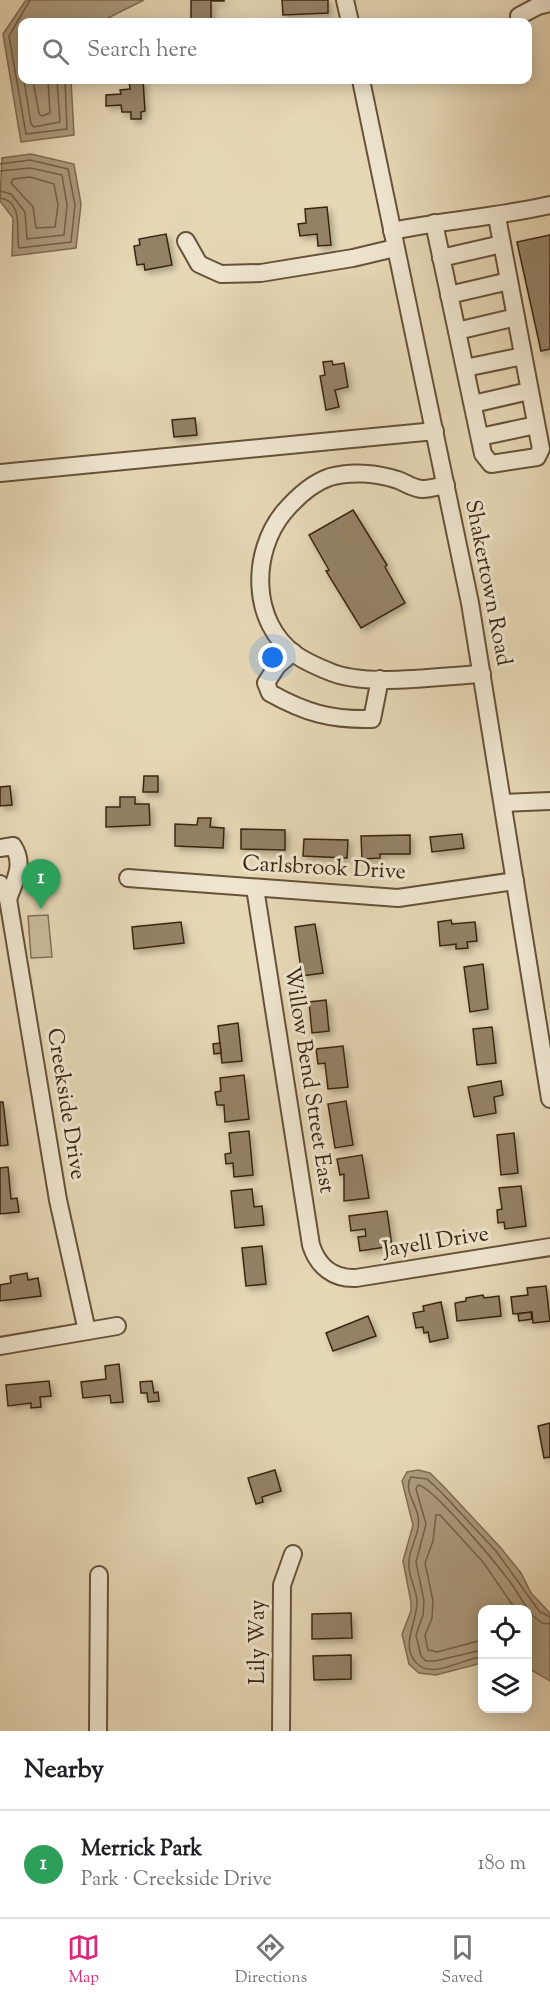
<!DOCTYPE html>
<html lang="en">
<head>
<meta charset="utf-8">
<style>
	body { margin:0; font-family:"Sorts Mill Goudy",serif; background:#f6f6f6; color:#202124 }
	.controls { position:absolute; right:18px; bottom:18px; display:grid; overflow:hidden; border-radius:12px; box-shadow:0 3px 15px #0003 }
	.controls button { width:54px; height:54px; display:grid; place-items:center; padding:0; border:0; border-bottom:2px solid #e0e0e0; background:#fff; color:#202124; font:30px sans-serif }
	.you { position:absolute; left:273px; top:658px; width:21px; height:21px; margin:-15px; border:4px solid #fff; border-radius:50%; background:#1a73e8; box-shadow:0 0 0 9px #1a73e833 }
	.badge { display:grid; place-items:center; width:39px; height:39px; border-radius:50%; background:#db2777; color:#fff; font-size:20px; font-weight:700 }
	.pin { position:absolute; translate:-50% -50px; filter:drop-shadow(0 2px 3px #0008) }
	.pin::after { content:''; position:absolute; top:32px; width:21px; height:18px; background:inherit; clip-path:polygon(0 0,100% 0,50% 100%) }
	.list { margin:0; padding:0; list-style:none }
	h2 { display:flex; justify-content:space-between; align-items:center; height:78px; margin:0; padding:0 24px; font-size:26px }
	h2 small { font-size:20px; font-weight:400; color:#757577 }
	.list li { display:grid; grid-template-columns:39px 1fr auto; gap:18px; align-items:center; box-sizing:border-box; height:108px; padding:0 24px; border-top:2px solid #e0e0e0 }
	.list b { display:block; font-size:22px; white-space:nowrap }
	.list p { margin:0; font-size:20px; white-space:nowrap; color:#757577 }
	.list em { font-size:20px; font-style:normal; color:#757577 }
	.icon { flex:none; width:33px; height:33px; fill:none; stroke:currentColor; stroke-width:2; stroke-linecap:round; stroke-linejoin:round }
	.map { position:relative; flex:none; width:550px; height:1731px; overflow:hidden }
	.search { position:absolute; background:#fff; box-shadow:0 3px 15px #0003; left:18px; right:18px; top:18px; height:66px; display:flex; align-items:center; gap:15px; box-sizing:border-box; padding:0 21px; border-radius:12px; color:#757577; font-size:22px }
	.sheet { height:186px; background:#fff }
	nav { display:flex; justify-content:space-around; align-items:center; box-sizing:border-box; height:84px; border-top:2px solid #e0e0e0; background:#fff; font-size:16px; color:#757577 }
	nav a { display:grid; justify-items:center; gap:3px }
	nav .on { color:#db2777 }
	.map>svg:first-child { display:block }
</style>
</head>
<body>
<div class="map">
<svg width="550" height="1731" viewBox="0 0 550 1731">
	<defs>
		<filter id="shadow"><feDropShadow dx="3.5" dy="3.5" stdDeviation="3" flood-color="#0004"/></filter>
	</defs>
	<rect width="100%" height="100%" fill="#e6d7b5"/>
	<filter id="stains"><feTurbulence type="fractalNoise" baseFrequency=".00333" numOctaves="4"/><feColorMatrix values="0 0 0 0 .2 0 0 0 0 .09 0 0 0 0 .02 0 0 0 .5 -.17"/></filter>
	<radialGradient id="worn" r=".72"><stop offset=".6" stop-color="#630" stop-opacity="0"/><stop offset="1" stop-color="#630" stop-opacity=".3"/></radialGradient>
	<path fill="#c9b999" stroke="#827054" stroke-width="1.5" d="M48,915L52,957L31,958L28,916Z"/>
	<g fill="#ac9b7d" stroke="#7f6c51" stroke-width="1.5">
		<path d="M26,0H144L100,22H22V80H71L74,135L21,142L3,34Z"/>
		<path d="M31,154L74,164L81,204L76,248L12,256L13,218L0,201L2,158Z"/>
		<path d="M418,1470L430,1473L445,1488L500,1547L521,1573L531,1593L550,1613V1681L528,1668V1610H482V1663L436,1675L419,1673L409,1664L402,1634L411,1611V1602L403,1561L413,1525L402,1481L407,1472Z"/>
	</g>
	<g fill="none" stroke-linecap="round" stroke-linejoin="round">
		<g stroke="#746046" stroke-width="1.5">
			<path d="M30,0L9,36L26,134L67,129L65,80"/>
			<path d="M24,80L31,124L34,127L60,122L57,80"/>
			<path d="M33,80L39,114L42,116L50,113L48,80"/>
			<path d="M0,164L30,160L68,169L75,205L71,242L19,248C15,233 25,202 0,198"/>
			<path d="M0,171L30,168L62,175L67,205L64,235L27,239L25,212L11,194L0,191"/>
			<path d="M30,177L54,184L58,205L55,227L36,228L33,207L11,183L13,179Z"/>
			<path d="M482,1640L437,1652L428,1650L425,1635L432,1618L433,1601L425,1563L433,1541L436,1515H440L483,1562L516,1610"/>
			<path d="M482,1650L435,1661H426L421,1656L416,1635L423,1615L424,1601L416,1562L426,1524L416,1489L418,1485C432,1486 495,1562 507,1578C517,1590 523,1604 533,1616L542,1623L550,1624"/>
			<path d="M482,1657C465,1658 436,1677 420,1666C397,1649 418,1622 417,1601C416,1587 407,1575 409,1561C410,1545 421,1533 418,1516C416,1504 403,1489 411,1477L427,1479L441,1492L496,1551L539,1611L550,1617"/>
		</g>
	</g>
	<g fill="#948266" stroke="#3b2610" stroke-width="1.5" filter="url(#shadow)">
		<path d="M191,0H224V1H211V22H191Z"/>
		<path d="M282,0H328V13L283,15Z"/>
		<path d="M129,80H143L145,111L141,112V119H131V112H122L121,105L106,106V95L121,94L120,90L130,89Z"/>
		<path d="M327,207L331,245L318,246L317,234L300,236L298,224L306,223L305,209Z"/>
		<path d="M166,234L172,265L145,270L144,264L137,265L134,246L140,245L139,239Z"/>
		<path d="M550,235V349L541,351L517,242Z"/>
		<path d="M332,361L333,365L344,363L348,387L335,390L339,407L326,410L320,376L325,375L323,362Z"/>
		<path d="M195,418L197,435L174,437L172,420Z"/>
		<path d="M353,510L387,565L385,567L405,603L361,628L326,571L329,570L309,535Z"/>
		<path d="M144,776H158V792H143Z"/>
		<path d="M10,786L12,805L0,806V787Z"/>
		<path d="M120,797H135V804H149L150,825L106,827V807H120Z"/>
		<path d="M198,818H211L210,827L224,828L223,848L175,846V824L197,825Z"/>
		<path d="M241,829L285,830V850L241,849Z"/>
		<path d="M462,834L464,848L432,852L430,837Z"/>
		<path d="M410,835V854H380V858L362,859L361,836Z"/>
		<path d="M304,839L348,840L347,858L303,856Z"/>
		<path d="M451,920L452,924L475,922L477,941L467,942L468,948L456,949V944L440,946L438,922Z"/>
		<path d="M181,922L184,943L134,949L132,927Z"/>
		<path d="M315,924L323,973L302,976L295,927Z"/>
		<path d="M483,964L488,1009L470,1012L464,967Z"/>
		<path d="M326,1000L329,1031L312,1033L309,1002Z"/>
		<path d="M238,1023L242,1061L222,1063L218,1026Z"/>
		<path d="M492,1027L496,1063L477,1065L473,1029Z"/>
		<path d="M220,1043L221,1053L214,1054L213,1044Z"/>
		<path d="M343,1046L348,1087L328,1089L325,1063L318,1064L316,1049Z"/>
		<path d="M244,1075L249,1119L225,1122L224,1105H217L215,1092L221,1091L220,1078Z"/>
		<path d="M501,1081L503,1095L494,1097L496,1113L474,1117L468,1087Z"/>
		<path d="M346,1101L353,1145L335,1148L328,1104Z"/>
		<path d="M0,1102H3L8,1145L0,1146Z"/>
		<path d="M249,1131L253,1175L234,1177L233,1163L226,1164L225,1154L231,1153L229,1133Z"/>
		<path d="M514,1133L518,1173L501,1175L497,1135Z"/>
		<path d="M362,1155L369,1198L344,1201V1174L340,1175L337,1159Z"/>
		<path d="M8,1167L11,1199L17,1198L19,1212L0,1214V1168Z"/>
		<path d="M521,1186L526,1226L505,1229L504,1222L498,1223L497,1210L502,1209L499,1188Z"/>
		<path d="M252,1189L254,1207L262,1206L264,1225L235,1228L231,1191Z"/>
		<path d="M387,1211L392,1246L360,1251L358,1237L366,1236L365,1229L351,1231L349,1216Z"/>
		<path d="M262,1246L266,1284L246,1286L242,1248Z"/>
		<path d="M27,1273L28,1280L38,1278L41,1296L0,1301V1285L11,1283L10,1276Z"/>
		<path d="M546,1286L550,1321L533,1323L532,1312L513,1314L511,1297L528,1295L527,1288Z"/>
		<path d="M483,1295L484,1298L499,1296L501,1316L457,1321L455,1303L466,1301V1298Z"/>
		<path d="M441,1302L448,1338L430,1342L428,1332L424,1333L423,1327L416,1328L413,1313L424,1311L423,1306Z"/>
		<path d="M531,1312L532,1319L519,1321L518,1314Z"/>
		<path d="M368,1316L376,1336L333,1351L326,1333Z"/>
		<path d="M119,1364L123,1402L111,1403L110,1395L83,1398L81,1382L106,1379L105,1366Z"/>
		<path d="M49,1381L51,1396L40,1397L41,1407L31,1408V1403L8,1406L6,1385Z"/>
		<path d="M152,1381L154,1393L158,1392L159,1401L148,1402L147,1393H141L140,1382Z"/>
		<path d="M550,1423V1457L544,1458L538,1426Z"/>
		<path d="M275,1470L281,1491L262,1497L263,1502L256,1504L248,1478Z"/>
		<path d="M351,1613L352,1638L312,1639V1614Z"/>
		<path d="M351,1655V1679L314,1680L313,1656Z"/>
	</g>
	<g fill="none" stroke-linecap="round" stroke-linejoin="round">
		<g stroke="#665239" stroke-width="20">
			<g id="minor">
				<path d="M345,0L350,22"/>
				<path d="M519,16L538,6L550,3"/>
				<path d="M361,80L470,603L550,1099"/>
				<path d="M434,223L483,454L491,464L537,457L541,449L497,217"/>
				<path d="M392,231C445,220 498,217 550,205"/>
				<path d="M186,241L199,264L221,274L261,273L353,258L395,248"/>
				<path d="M441,258L502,244"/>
				<path d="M449,295L509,281"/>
				<path d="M457,331L516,317"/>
				<path d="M465,368L523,356"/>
				<path d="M473,404L529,391"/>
				<path d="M480,437L536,425"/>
				<path d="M0,473L435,431"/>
				<path d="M446,485C439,486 430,489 423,489C414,489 406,483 398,480C377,473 351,471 330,477C312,483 296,498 284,512C251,552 250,622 296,655C305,661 318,667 328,671C365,688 440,676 482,674"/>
				<path d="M293,652L277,666L266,683L270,693C306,713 331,720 372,719L380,679"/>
				<path d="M503,803L550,801"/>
				<path d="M0,848L13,846C25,864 15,880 8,899"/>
				<path d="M128,878L398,898L515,881"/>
				<path d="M0,884L8,899L58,1200L87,1331"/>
				<path d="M255,888L311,1245C318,1267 334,1279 356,1278L550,1247"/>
				<path d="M0,1346L117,1326"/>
				<path d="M98,1731L99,1575"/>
				<path d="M281,1731L282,1585L293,1554"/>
			</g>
		</g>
		<use href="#minor" stroke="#efe5cf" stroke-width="16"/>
	</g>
	<g text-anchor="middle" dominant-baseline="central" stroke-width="6" stroke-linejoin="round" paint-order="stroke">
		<g font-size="22" fill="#3b2610" stroke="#efe5cf">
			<text transform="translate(487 583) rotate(79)">Shakertown Road</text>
			<text transform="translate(324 869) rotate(3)">Carlsbrook Drive</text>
			<text transform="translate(308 1080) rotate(81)">Willow Bend Street East</text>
			<text transform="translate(65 1104) rotate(81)">Creekside Drive</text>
			<text transform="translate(436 1243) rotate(-9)">Jayell Drive</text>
			<text transform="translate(259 1642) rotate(-90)">Lily Way</text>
		</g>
	</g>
	<rect width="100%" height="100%" filter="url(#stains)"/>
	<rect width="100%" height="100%" fill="url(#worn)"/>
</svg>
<div class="controls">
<button><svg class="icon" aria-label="locate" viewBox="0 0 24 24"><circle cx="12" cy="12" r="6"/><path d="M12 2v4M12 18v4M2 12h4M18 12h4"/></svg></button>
<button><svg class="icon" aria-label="layers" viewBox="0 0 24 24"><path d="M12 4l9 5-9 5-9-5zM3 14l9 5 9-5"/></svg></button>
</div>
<div class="you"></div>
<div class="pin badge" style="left:41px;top:909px;background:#2e9e5b">1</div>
<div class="search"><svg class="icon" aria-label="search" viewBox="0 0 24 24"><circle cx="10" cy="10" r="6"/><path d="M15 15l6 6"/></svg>Search here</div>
</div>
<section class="sheet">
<h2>Nearby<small></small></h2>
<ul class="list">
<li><span class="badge" style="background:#2e9e5b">1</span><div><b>Merrick Park</b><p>Park · Creekside Drive</p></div><em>180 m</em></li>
</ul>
</section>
<nav>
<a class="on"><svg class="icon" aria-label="map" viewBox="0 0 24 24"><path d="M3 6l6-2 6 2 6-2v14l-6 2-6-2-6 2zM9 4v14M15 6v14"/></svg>Map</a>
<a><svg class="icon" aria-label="directions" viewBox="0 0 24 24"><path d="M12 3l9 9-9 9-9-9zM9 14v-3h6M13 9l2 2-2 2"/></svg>Directions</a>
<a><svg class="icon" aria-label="saved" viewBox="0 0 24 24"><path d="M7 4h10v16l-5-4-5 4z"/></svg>Saved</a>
</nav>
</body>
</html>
